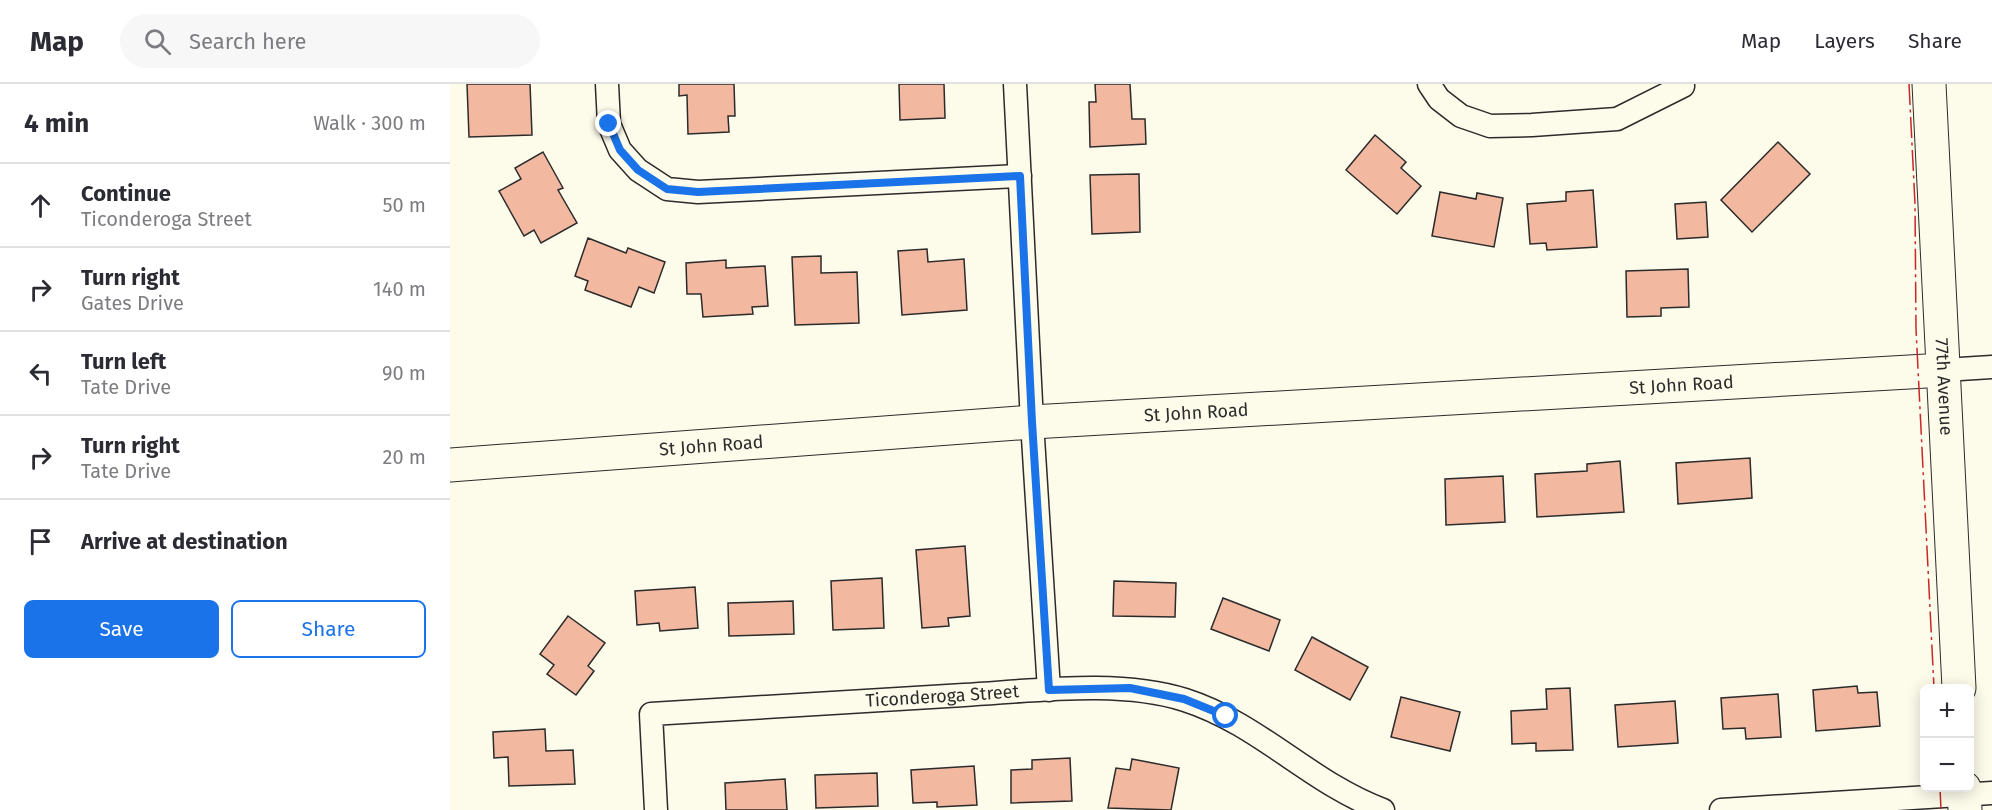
<!DOCTYPE html>
<html lang="en">
<head>
<meta charset="utf-8">
<style>
	body { margin:0; font-family:"Fira Sans",sans-serif; background:#f7f7f7; color:#2b2b33 }
	.controls { position:absolute; right:18px; bottom:18px; display:grid; overflow:hidden; border-radius:9px; box-shadow:0 3px 15px #0003 }
	.controls button { width:54px; height:54px; display:grid; place-items:center; padding:0; border:0; border-bottom:2px solid #e1e1e2; background:#fff; color:#2b2b33; font:30px sans-serif }
	.stop { position:absolute; width:18px; height:18px; margin:-14px; border:4px solid #1a73e8; border-radius:50%; background:#fff }
	.stop.end { background:#1a73e8; border-color:#fff; box-shadow:0 2px 6px #0008 }
	.list { margin:0; padding:0; list-style:none }
	h2 { display:flex; justify-content:space-between; align-items:center; height:78px; margin:0; padding:0 24px; font-size:26px }
	h2 small { font-size:20px; font-weight:400; color:#7c7c81 }
	.list li { display:grid; grid-template-columns:39px 1fr auto; gap:18px; align-items:center; box-sizing:border-box; height:84px; padding:0 24px; border-top:2px solid #e1e1e2 }
	.list b { display:block; font-size:22px; white-space:nowrap }
	.list p { margin:0; font-size:20px; white-space:nowrap; color:#7c7c81 }
	.list em { font-size:20px; font-style:normal; color:#7c7c81 }
	.actions { display:flex; gap:12px; padding:18px 24px }
	.actions a { flex:1; padding:14px 0; border:2px solid #1a73e8; border-radius:9px; text-align:center; font-size:21px; color:#1a73e8 }
	.actions .main { background:#1a73e8; color:#fff }
	.icon { flex:none; width:33px; height:33px; fill:none; stroke:currentColor; stroke-width:2; stroke-linecap:round; stroke-linejoin:round }
	.map { position:relative; flex:none; width:1542px; height:726px; overflow:hidden }
	header { display:flex; align-items:center; gap:36px; box-sizing:border-box; height:84px; padding:0 30px; background:#fff; border-bottom:2px solid #e1e1e2 }
	header strong { font-size:28px }
	nav { display:flex; gap:33px; margin-inline-start:auto; font-size:21px }
	.search { width:420px; height:54px; background:#f7f7f7; display:flex; align-items:center; gap:15px; box-sizing:border-box; padding:0 21px; border-radius:33px; color:#7c7c81; font-size:22px }
	main { display:flex }
	aside { flex:1; background:#fff }
	.map>svg:first-child { display:block }
</style>
</head>
<body>
<header>
<strong>Map</strong>
<div class="search"><svg class="icon" aria-label="search" viewBox="0 0 24 24"><circle cx="10" cy="10" r="6"/><path d="M15 15l6 6"/></svg>Search here</div>
<nav><a>Map</a><a>Layers</a><a>Share</a></nav>
</header>
<main>
<aside>
<h2>4 min<small>Walk · 300 m</small></h2>
<ul class="list">
<li><svg class="icon" aria-label="ahead" viewBox="0 0 24 24"><path d="M12 20V5M6 11l6-6 6 6"/></svg><div><b>Continue</b><p>Ticonderoga Street</p></div><em>50 m</em></li>
<li><svg class="icon" aria-label="right" viewBox="0 0 24 24"><path d="M7 20v-9h11M14 6l5 5-5 5"/></svg><div><b>Turn right</b><p>Gates Drive</p></div><em>140 m</em></li>
<li><svg class="icon" aria-label="left" viewBox="0 0 24 24"><path d="M17 20v-9H6M10 6l-5 5 5 5"/></svg><div><b>Turn left</b><p>Tate Drive</p></div><em>90 m</em></li>
<li><svg class="icon" aria-label="right" viewBox="0 0 24 24"><path d="M7 20v-9h11M14 6l5 5-5 5"/></svg><div><b>Turn right</b><p>Tate Drive</p></div><em>20 m</em></li>
<li><svg class="icon" aria-label="arrive" viewBox="0 0 24 24"><path d="M6 21V4h12l-3 4 3 4H6"/></svg><div><b>Arrive at destination</b></div></li>
</ul>
<div class="actions"><a class="main">Save</a><a>Share</a></div>
</aside>
<div class="map">
<svg width="1542" height="726" viewBox="0 0 1542 726">
	<rect width="100%" height="100%" fill="#fdfbea"/>
	<g fill="#f2b8a0" stroke="#2b2b2b" stroke-width="1.5">
		<path d="M17,0H80L82,51L19,53Z"/>
		<path d="M229,0H284L285,32H278L279,48L238,50L237,11L229,12Z"/>
		<path d="M449,0H494L495,34L450,36Z"/>
		<path d="M645,0H680L682,35H695L696,60L640,63L639,18H646Z"/>
		<path d="M925,51L956,78L951,84L971,102L947,130L896,86Z"/>
		<path d="M1328,58L1360,90L1302,148L1271,116Z"/>
		<path d="M93,68L113,104L108,106L127,139L91,159L84,146L74,152L49,107L71,95L65,84Z"/>
		<path d="M689,90L690,148L642,150L640,91Z"/>
		<path d="M1143,106L1147,163L1097,166L1096,159L1080,160L1077,120L1116,117V108Z"/>
		<path d="M990,108L1026,115L1027,109L1053,114L1044,163L982,152Z"/>
		<path d="M1256,118L1258,153L1227,155L1225,120Z"/>
		<path d="M138,154L176,169L178,164L215,178L204,209L189,203L181,223L135,206L138,197L125,192Z"/>
		<path d="M477,165L478,178L514,175L517,226L452,231L448,167Z"/>
		<path d="M371,172V189L407,188L409,239L345,241L342,173Z"/>
		<path d="M276,176V184L315,182L318,222L302,223L303,230L253,233L251,210H237L236,179Z"/>
		<path d="M1238,185L1239,223L1211,224V232L1177,233L1176,187Z"/>
		<path d="M1300,374L1302,414L1228,420L1226,379Z"/>
		<path d="M1170,377L1174,428L1087,433L1085,390L1137,387V380Z"/>
		<path d="M1053,392L1055,438L996,441L995,395Z"/>
		<path d="M515,462L520,532L498,534L499,542L472,544L466,466Z"/>
		<path d="M432,494L434,544L383,546L381,497Z"/>
		<path d="M664,497L726,499L725,533L663,532Z"/>
		<path d="M245,503L248,544L210,547L209,539L187,541L185,507Z"/>
		<path d="M773,514L830,536L819,567L761,545Z"/>
		<path d="M343,517L344,550L279,552L278,519Z"/>
		<path d="M118,532L155,559L138,582L144,587L126,611L97,590L104,581L90,570Z"/>
		<path d="M862,553L918,583L900,616L845,586Z"/>
		<path d="M1407,602L1408,609L1427,608L1430,642L1366,647L1363,606Z"/>
		<path d="M1120,604L1123,666L1086,667V659L1062,660L1061,627L1097,625L1096,605Z"/>
		<path d="M1328,610L1331,653L1296,655L1295,644L1273,645L1271,614Z"/>
		<path d="M951,613L1010,628L1000,667L941,653Z"/>
		<path d="M1225,617L1228,659L1168,663L1165,621Z"/>
		<path d="M95,645L96,667L123,666L125,700L59,702L58,673L44,674L43,648Z"/>
		<path d="M620,674L622,717L561,719V686L582,685V676Z"/>
		<path d="M682,675L729,684L721,726L658,724L666,684L680,686Z"/>
		<path d="M524,682L527,721L487,723V718L463,719L461,686Z"/>
		<path d="M427,689L428,722L366,724L365,691Z"/>
		<path d="M335,695L337,726H276L275,699Z"/>
	</g>
	<g fill="none" stroke-linecap="round" stroke-linejoin="round">
		<g stroke="#2b2b2b" stroke-width="25">
			<g id="street">
				<path d="M157,0L159,40L170,66L188,86L217,105L248,108L570,92"/>
				<path d="M565,0L582,338L599,606"/>
				<path d="M979,0L989,15L1011,32L1040,42L1082,41L1167,35L1233,2"/>
				<path d="M1494,286L1542,283"/>
				<path id="s1" d="M206,726L201,630C305,624 410,617 514,611C583,607 670,595 735,616C810,640 860,699 933,726"/>
				<path d="M1271,726L1542,709"/>
			</g>
		</g>
		<g stroke="#2b2b2b" stroke-width="35">
			<g id="secondary">
				<path id="s2" d="M1479,0L1509,604"/>
				<path id="s3" d="M0,381L582,338L1494,286"/>
				<path d="M1514,704L1515,726"/>
			</g>
		</g>
		<use href="#street" stroke="#fdfbea" stroke-width="22"/>
		<use href="#secondary" stroke="#fdfbea" stroke-width="33"/>
		<g stroke="#c62828" stroke-width="1.5" stroke-dasharray="21 4.5 3 4.5" stroke-linecap="butt">
			<path d="M1459,0L1465,120L1466,245L1484,604"/>
			<path d="M1490,704L1491,726"/>
		</g>
	</g>
	<g fill="none" stroke-linecap="round" stroke-linejoin="round">
		<path stroke="#1a73e8" stroke-width="8" d="M159,40L170,66L188,86L217,105L248,108L570,92L582,338L599,606L680,604L734,615L776,632"/>
	</g>
	<g text-anchor="middle" dominant-baseline="central" stroke-width="4.5" stroke-linejoin="round" paint-order="stroke">
		<g font-size="18" fill="#2b2b2b" stroke="#fdfbea">
			<text stroke="none"><textPath href="#s3" startOffset="1234">St John Road</textPath></text>
			<text stroke="none"><textPath href="#s2" startOffset="303">77th Avenue</textPath></text>
			<text stroke="none"><textPath href="#s3" startOffset="748">St John Road</textPath></text>
			<text stroke="none"><textPath href="#s3" startOffset="262">St John Road</textPath></text>
			<text stroke="none"><textPath href="#s1" startOffset="388">Ticonderoga Street</textPath></text>
		</g>
	</g>
</svg>
<div class="controls">
<button>+</button>
<button>−</button>
</div>
<div class="stop" style="left:776px;top:632px"></div>
<div class="stop end" style="left:159px;top:40px"></div>
</div>
</main>
</body>
</html>
